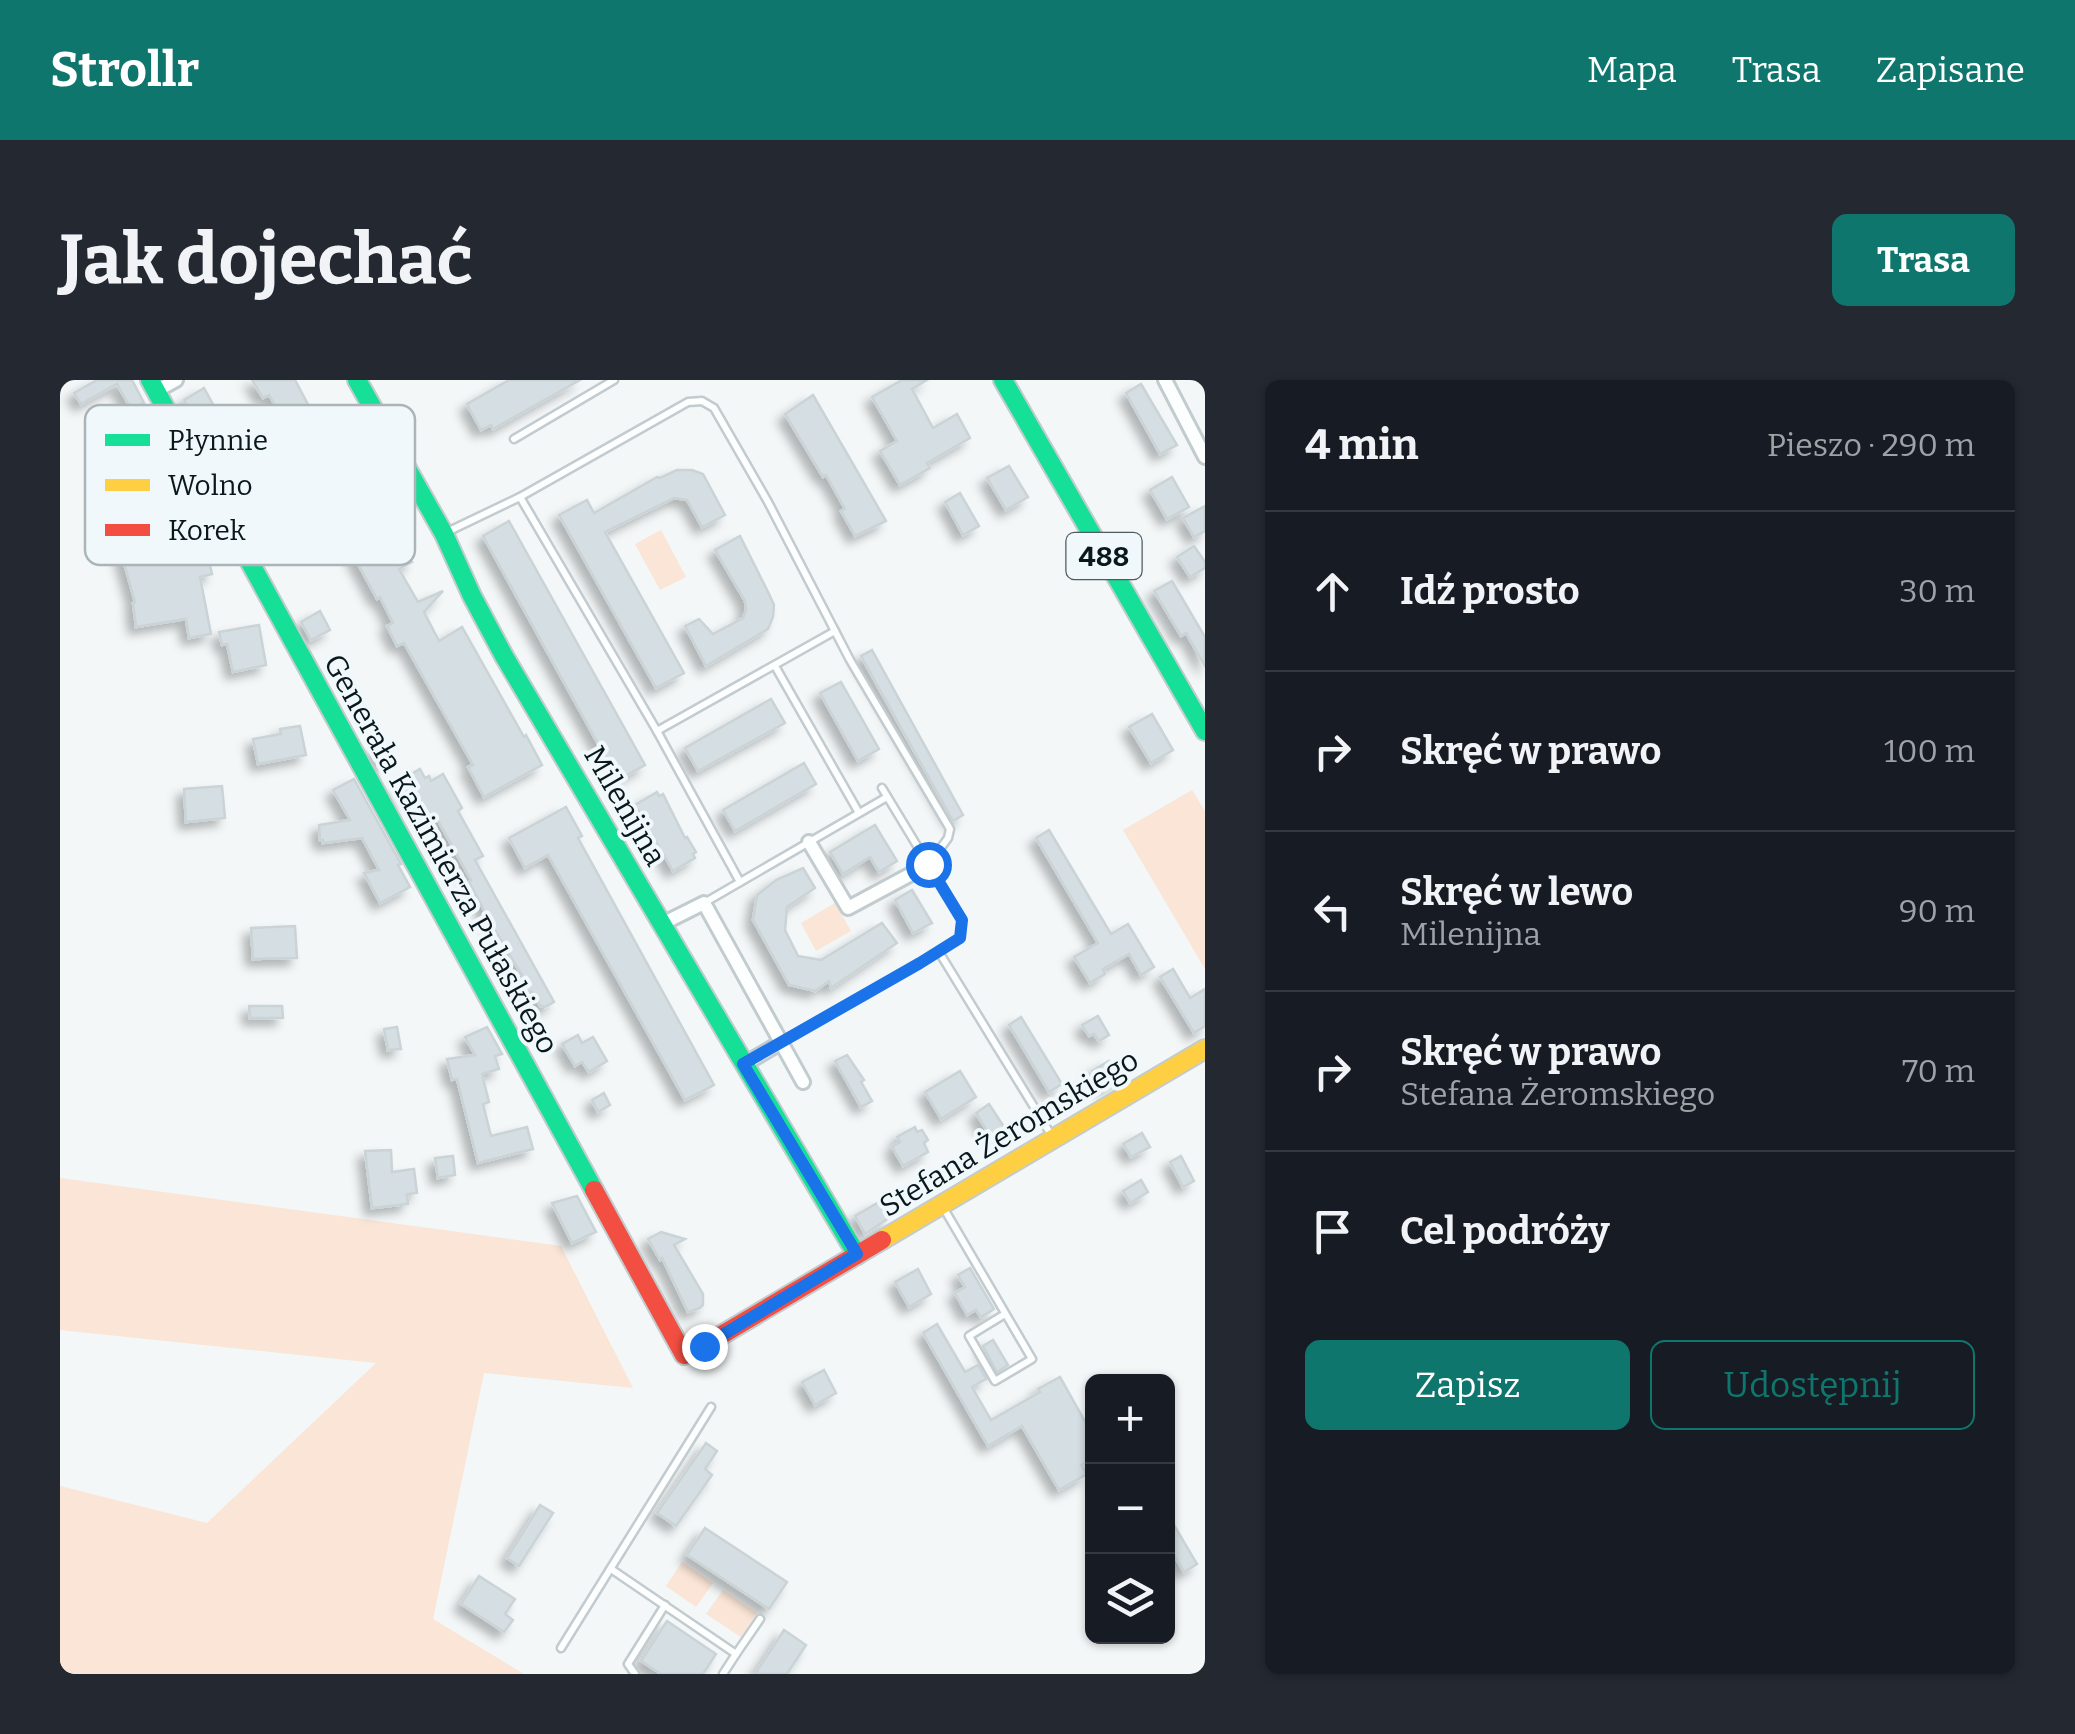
<!DOCTYPE html>
<html lang="pl">
<head>
<meta charset="utf-8">
<style>
	body { margin:0; font-family:Bitter,serif; background:#242831; color:#f1f3f6 }
	.controls { position:absolute; right:30px; bottom:30px; display:grid; overflow:hidden; border-radius:15px; box-shadow:0 2px 8px #0004 }
	.controls button { width:90px; height:90px; display:grid; place-items:center; padding:0; border:0; border-bottom:2px solid #363941; background:#171b24; color:#f1f3f6; font:50px sans-serif }
	.stop { position:absolute; width:30px; height:30px; margin:-22px; border:8px solid #1a73e8; border-radius:50%; background:#fff }
	.stop.end { background:#1a73e8; border-color:#fff; box-shadow:0 2px 10px #0008 }
	.list { margin:0; padding:0; list-style:none }
	h2 { display:flex; justify-content:space-between; align-items:center; height:130px; margin:0; padding:0 40px; font-size:42px }
	h2 small { font-size:32px; font-weight:400; color:#9ea1a6 }
	.list li { display:grid; grid-template-columns:65px 1fr auto; gap:30px; align-items:center; box-sizing:border-box; height:160px; padding:0 40px; border-top:2px solid #363941 }
	.list b { display:block; font-size:38px; white-space:nowrap }
	.list p { margin:0; font-size:32px; white-space:nowrap; color:#9ea1a6 }
	.list em { font-size:32px; font-style:normal; color:#9ea1a6 }
	.actions { display:flex; gap:20px; padding:30px 40px }
	.actions a { flex:1; padding:22px 0; border:2px solid #0f766e; border-radius:15px; text-align:center; font-size:35px; color:#0f766e }
	.actions .main { background:#0f766e; color:#fff }
	.icon { flex:none; width:55px; height:55px; fill:none; stroke:currentColor; stroke-width:2; stroke-linecap:round; stroke-linejoin:round }
	.map { position:relative; flex:none; width:1145px; height:1294px; overflow:hidden; border-radius:15px }
	header { display:flex; align-items:center; gap:60px; box-sizing:border-box; height:140px; padding:0 50px; background:#0f766e; color:#fff }
	header strong { font-size:48px }
	nav { display:flex; gap:55px; margin-inline-start:auto; font-size:35px }
	.intro { display:flex; align-items:center; justify-content:space-between; box-sizing:border-box; height:240px; padding:0 60px }
	h1 { margin:0; font-size:70px }
	.button { padding:25px 45px; border-radius:15px; background:#0f766e; color:#fff; font-size:35px; font-weight:700 }
	main { display:flex; gap:60px; padding:0 60px }
	aside { flex:1; background:#171b24; border-radius:15px; box-shadow:0 2px 8px #0004 }
	.map>svg:first-child { display:block }
</style>
</head>
<body>
<header>
<strong>Strollr</strong>
<nav><a>Mapa</a><a>Trasa</a><a>Zapisane</a></nav>
</header>
<div class="intro"><h1>Jak dojechać</h1><a class="button">Trasa</a></div>
<main>
<div class="map">
<svg width="1145" height="1294" viewBox="0 0 1145 1294">
	<defs>
		<filter id="shadow"><feDropShadow dx="-7" dy="7" stdDeviation="5" flood-color="#0004"/></filter>
	</defs>
	<rect width="100%" height="100%" fill="#f3f7f8"/>
	<g fill="#fae5d6">
		<path d="M601,150L626,197L600,210L575,164Z"/>
		<path d="M1132,410L1145,431V589L1063,450Z"/>
		<path d="M775,523L791,551L756,571L741,543Z"/>
		<path d="M0,798L501,866L573,1008L424,993L373,1239L464,1294H0V1106L147,1143L316,983L0,950Z"/>
		<path d="M622,1182L653,1203L636,1227L606,1206Z"/>
		<path d="M663,1210L697,1233L681,1257L646,1234Z"/>
	</g>
	<g fill="#d5dee2" stroke="#cad3d6" stroke-width="2.5" filter="url(#shadow)">
		<path d="M37,0H72L84,23L71,29L57,4L21,24L14,13Z"/>
		<path d="M192,0H235L251,30H253L259,40L268,35L281,57L216,90L202,64L229,50L209,15L203,18Z"/>
		<path d="M449,0H520L433,49L431,45L421,50L407,24Z"/>
		<path d="M842,0H867L852,9L873,48L897,34L910,58L867,83L870,88L840,105L820,71L837,61L812,17Z"/>
		<path d="M1081,4L1117,65L1100,74L1066,13Z"/>
		<path d="M144,8L202,113L183,123L124,20Z"/>
		<path d="M753,15L826,141L795,156L781,131L785,129L766,95L763,97L725,34Z"/>
		<path d="M949,86L968,117L946,130L927,98Z"/>
		<path d="M617,90H632L643,94L665,135L642,147L627,120L614,118L545,152L624,293L596,308L499,135L527,120L534,133L597,97L600,98Z"/>
		<path d="M1112,97L1129,127L1107,139L1090,110Z"/>
		<path d="M900,113L919,146L903,155L885,122Z"/>
		<path d="M1145,126V151L1134,157L1123,138Z"/>
		<path d="M449,141L585,385L558,400L423,156Z"/>
		<path d="M329,150L340,171L344,169L352,182L339,189L358,222L383,211L364,232L379,261L402,247L464,357L466,355L482,385L424,417L408,387L413,385L344,263L337,266L327,246L333,243L320,217L317,219L291,171Z"/>
		<path d="M680,156L709,214L714,225L713,237L708,249L646,286L625,246L639,239L653,254L683,238L686,230L685,221L655,170Z"/>
		<path d="M88,162L93,182L146,168L152,194L140,197L151,254L129,258L126,239L76,247L73,223L75,222L60,169Z"/>
		<path d="M1134,166L1145,182V188L1130,197L1117,177Z"/>
		<path d="M1112,201L1145,257V286L1126,253L1121,256L1094,211Z"/>
		<path d="M260,231L270,250L251,260L241,242Z"/>
		<path d="M199,245L206,285L173,292L167,264L162,265L159,252Z"/>
		<path d="M812,270L903,435L893,441L801,276Z"/>
		<path d="M781,302L819,369L798,381L760,313Z"/>
		<path d="M711,319L725,343L638,391L625,368Z"/>
		<path d="M1092,334L1113,370L1091,383L1069,347Z"/>
		<path d="M240,346L246,375L198,384L193,359L221,354L220,349Z"/>
		<path d="M326,362L334,378L322,385L313,369Z"/>
		<path d="M744,383L756,404L675,451L663,430Z"/>
		<path d="M360,389L365,398L369,396L371,401L383,394L402,428L398,431L423,476L415,480L494,622L485,627L480,626L472,612L467,611L462,602L463,597L432,545L409,502L411,500L376,437L370,441L358,417L350,421L339,401Z"/>
		<path d="M294,399L341,484L338,485L350,507L320,523L304,493L319,490L302,458L263,463V460H260L259,445L290,440L273,410Z"/>
		<path d="M162,406L165,438L126,442L124,409Z"/>
		<path d="M597,412L599,416L603,414L625,458L627,457L636,472L633,474L635,478L613,491L575,425Z"/>
		<path d="M506,427L522,456L518,458L654,705L625,720L488,475L465,488L449,458Z"/>
		<path d="M815,445L837,481L819,492L810,477L783,494L770,472Z"/>
		<path d="M989,450L1051,554L1068,544L1094,587L1081,595L1069,574L1043,589L1045,594L1030,603L1014,577L1038,563L976,458Z"/>
		<path d="M743,488L755,508L727,527L725,550L738,576L761,580L822,543L837,563L771,608L769,601L755,611L729,605L693,540L697,515L716,500Z"/>
		<path d="M852,510L872,543L853,553L835,520Z"/>
		<path d="M235,546L237,578L193,579L191,548Z"/>
		<path d="M1113,589L1130,618L1145,609V646L1134,653L1100,597Z"/>
		<path d="M189,626H222L223,638H190Z"/>
		<path d="M1038,636L1049,655L1039,661L1034,654L1029,656L1022,645Z"/>
		<path d="M961,637L1002,704L989,712L949,645Z"/>
		<path d="M337,647L341,669L328,670L324,649Z"/>
		<path d="M427,647L442,674L435,676L439,689L422,694L429,722L423,724L431,756L467,747L473,769L418,783L397,699L392,700L387,679L415,675L405,657Z"/>
		<path d="M518,655L522,663L533,657L547,681L529,692L522,682L515,686L502,664Z"/>
		<path d="M787,675L804,700L801,702L812,721L801,727L775,681Z"/>
		<path d="M1049,681L1060,698L1043,709L1032,691Z"/>
		<path d="M900,691L916,717L881,739L865,712Z"/>
		<path d="M544,713L550,725L538,732L532,720Z"/>
		<path d="M929,724L944,747L930,756L916,733Z"/>
		<path d="M855,747L857,752L862,750L868,760L864,763L868,772L843,786L832,767L840,762L837,757Z"/>
		<path d="M1082,753L1090,767L1071,777L1063,764Z"/>
		<path d="M331,770L332,792L354,789L357,813L347,814L348,824L312,828L305,771Z"/>
		<path d="M393,776L395,795L378,798L375,778Z"/>
		<path d="M1121,776L1134,801L1123,807L1110,782Z"/>
		<path d="M1081,800L1088,812L1070,823L1063,811Z"/>
		<path d="M517,816L536,852L512,863L492,823Z"/>
		<path d="M819,822L829,838L805,854L795,836Z"/>
		<path d="M601,852L625,859L614,865L643,914V925L640,928L628,932L602,878L600,880L588,859Z"/>
		<path d="M910,888L934,929L921,937L916,930L907,935L895,913L905,907L898,895Z"/>
		<path d="M858,889L871,914L849,927L835,902Z"/>
		<path d="M877,944L905,992L918,985L926,999L912,1007L931,1040L980,1012L978,1009L1000,997L1032,1054V1079L1021,1085L1027,1094L999,1110L962,1046L928,1066L863,953Z"/>
		<path d="M933,960L948,985L937,992L923,966Z"/>
		<path d="M764,990L776,1013L755,1025L742,1002Z"/>
		<path d="M646,1063L657,1071L645,1089L652,1095L616,1146L597,1133Z"/>
		<path d="M480,1125L493,1133L459,1186L447,1178Z"/>
		<path d="M1108,1135L1137,1184L1124,1192L1108,1165Z"/>
		<path d="M645,1148L727,1202L709,1229L627,1175Z"/>
		<path d="M419,1196L455,1219L445,1234L453,1240L444,1252L401,1224Z"/>
		<path d="M607,1241L656,1274L643,1294H601L581,1281Z"/>
		<path d="M724,1250L746,1265L727,1294H695Z"/>
	</g>
	<g fill="none" stroke-linecap="round" stroke-linejoin="round">
		<g stroke="#c2cbce" stroke-width="11">
			<g id="lane">
				<path d="M454,59L554,0"/>
				<path d="M460,117L597,351L680,502"/>
				<path d="M385,153L460,117L628,22L642,21L654,28L708,122L790,280L890,449L888,458L869,484"/>
				<path d="M715,286L799,433"/>
				<path d="M597,351L775,251"/>
				<path d="M644,523L827,417"/>
				<path d="M879,572L993,758"/>
				<path d="M721,662L860,583L900,558L902,540L822,408"/>
				<path d="M883,827L972,979L935,1001L909,956L945,934"/>
				<path d="M551,1189L676,1274L700,1239"/>
				<path d="M501,1268L651,1027"/>
				<path d="M575,1294L568,1284L605,1225"/>
				<path d="M663,1294L676,1274"/>
			</g>
		</g>
		<g stroke="#c2cbce" stroke-width="18">
			<g id="street">
				<path d="M1105,0L1145,77"/>
				<path d="M96,11L116,0"/>
				<path d="M749,462L788,528L868,485"/>
				<path d="M602,544L644,523L743,702"/>
				<path d="M683,685L720,663"/>
			</g>
		</g>
		<g stroke="#c2cbce" stroke-width="22">
			<g id="fast">
				<path d="M90,0L534,810"/>
				<path d="M297,0L384,154L412,216L444,276L797,875"/>
				<path d="M943,0L1145,351"/>
			</g>
		</g>
		<g stroke="#c2cbce" stroke-width="22">
			<path id="slow" d="M822,860L1145,669"/>
		</g>
		<g stroke="#c2cbce" stroke-width="22">
			<path id="jam" d="M534,810L624,975L643,966L822,860"/>
		</g>
		<use href="#lane" stroke="#fdfefe" stroke-width="6"/>
		<use href="#street" stroke="#fdfefe" stroke-width="12"/>
		<use href="#fast" stroke="#16e098" stroke-width="18"/>
		<use href="#slow" stroke="#ffcf43" stroke-width="18"/>
		<use href="#jam" stroke="#f24e42" stroke-width="18"/>
	</g>
	<g fill="none" stroke-linecap="round" stroke-linejoin="round">
		<path stroke="#1a73e8" stroke-width="12" d="M644,966L797,874L683,684L860,583L900,558L902,540L868,484"/>
	</g>
	<g text-anchor="middle" dominant-baseline="central" stroke-width="8" stroke-linejoin="round" paint-order="stroke">
		<rect fill="#f0f8fb" stroke="#4e5b60" stroke-width="2.5" x="1006.5" y="153" width="75" height="46" rx="8"/>
		<g font-size="28" font-weight="bold" fill="#09181d">
			<text x="1044" y="176">488</text>
		</g>
		<g font-size="30" fill="#09181d" stroke="#f0f8fb">
			<text transform="translate(565 426) rotate(60)">Milenijna</text>
			<text transform="translate(381 474) rotate(61)">Generała Kazimierza Pułaskiego</text>
			<text transform="translate(949 753) rotate(-31)">Stefana Żeromskiego</text>
		</g>
	</g>
	<rect x="25" y="25" width="330" height="160" rx="15" fill="#f0f8fb" stroke="#abb5b8" stroke-width="2.5"/>
	<rect x="45" y="54" width="45" height="12" fill="#16e098"/>
	<rect x="45" y="99" width="45" height="12" fill="#ffcf43"/>
	<rect x="45" y="144" width="45" height="12" fill="#f24e42"/>
	<g font-size="28" fill="#09181d">
		<text x="108" y="70">Płynnie</text>
		<text x="108" y="115">Wolno</text>
		<text x="108" y="160">Korek</text>
	</g>
</svg>
<div class="controls">
<button>+</button>
<button>−</button>
<button><svg class="icon" aria-label="layers" viewBox="0 0 24 24"><path d="M12 4l9 5-9 5-9-5zM3 14l9 5 9-5"/></svg></button>
</div>
<div class="stop" style="left:868px;top:484px"></div>
<div class="stop end" style="left:644px;top:966px"></div>
</div>
<aside>
<h2>4 min<small>Pieszo · 290 m</small></h2>
<ul class="list">
<li><svg class="icon" aria-label="ahead" viewBox="0 0 24 24"><path d="M12 20V5M6 11l6-6 6 6"/></svg><div><b>Idź prosto</b></div><em>30 m</em></li>
<li><svg class="icon" aria-label="right" viewBox="0 0 24 24"><path d="M7 20v-9h11M14 6l5 5-5 5"/></svg><div><b>Skręć w prawo</b></div><em>100 m</em></li>
<li><svg class="icon" aria-label="left" viewBox="0 0 24 24"><path d="M17 20v-9H6M10 6l-5 5 5 5"/></svg><div><b>Skręć w lewo</b><p>Milenijna</p></div><em>90 m</em></li>
<li><svg class="icon" aria-label="right" viewBox="0 0 24 24"><path d="M7 20v-9h11M14 6l5 5-5 5"/></svg><div><b>Skręć w prawo</b><p>Stefana Żeromskiego</p></div><em>70 m</em></li>
<li><svg class="icon" aria-label="arrive" viewBox="0 0 24 24"><path d="M6 21V4h12l-3 4 3 4H6"/></svg><div><b>Cel podróży</b></div></li>
</ul>
<div class="actions"><a class="main">Zapisz</a><a>Udostępnij</a></div>
</aside>
</main>
</body>
</html>
